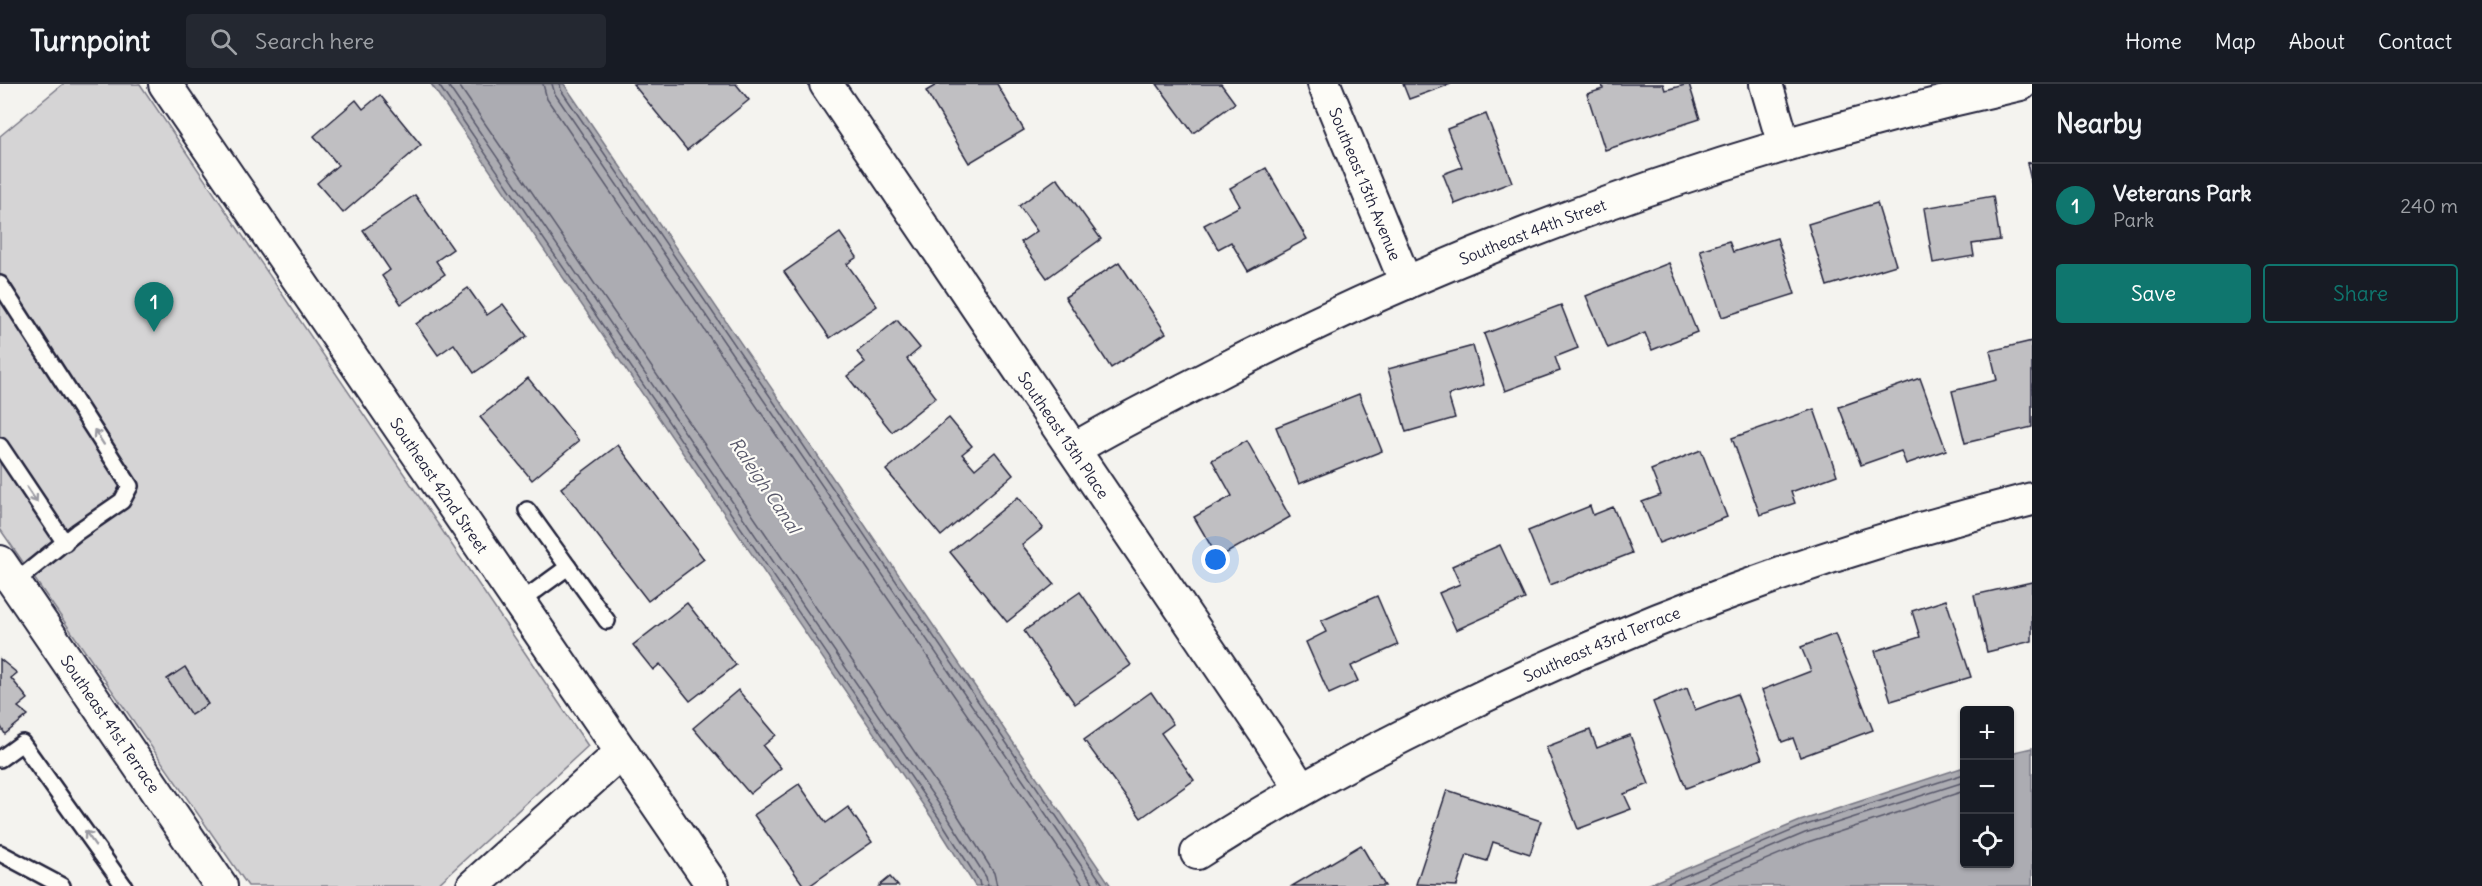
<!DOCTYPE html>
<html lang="en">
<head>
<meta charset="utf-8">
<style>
	body { margin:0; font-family:Delius,sans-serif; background:#242831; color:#f1f3f6 }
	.controls { position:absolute; right:18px; bottom:18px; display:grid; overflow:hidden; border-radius:6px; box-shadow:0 2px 4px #0004 }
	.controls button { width:54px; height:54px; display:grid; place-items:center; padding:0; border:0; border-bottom:2px solid #363941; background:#171b24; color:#f1f3f6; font:30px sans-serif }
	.you { position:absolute; left:1216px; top:476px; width:21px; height:21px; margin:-15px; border:4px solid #fff; border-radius:50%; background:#1a73e8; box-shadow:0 0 0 9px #1a73e833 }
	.badge { display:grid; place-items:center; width:39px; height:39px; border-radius:50%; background:#0f766e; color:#fff; font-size:20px; font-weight:700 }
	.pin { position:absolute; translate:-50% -50px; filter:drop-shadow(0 2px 3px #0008) }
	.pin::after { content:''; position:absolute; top:32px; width:21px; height:18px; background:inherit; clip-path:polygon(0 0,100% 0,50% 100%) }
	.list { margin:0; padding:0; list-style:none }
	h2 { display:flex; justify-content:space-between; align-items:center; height:78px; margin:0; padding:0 24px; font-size:26px }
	h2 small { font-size:20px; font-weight:400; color:#9ea1a6 }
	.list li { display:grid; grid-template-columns:39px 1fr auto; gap:18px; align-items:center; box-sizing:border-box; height:84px; padding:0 24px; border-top:2px solid #363941 }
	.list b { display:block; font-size:22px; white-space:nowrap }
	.list p { margin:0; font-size:20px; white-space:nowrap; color:#9ea1a6 }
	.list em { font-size:20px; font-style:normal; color:#9ea1a6 }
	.actions { display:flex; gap:12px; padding:18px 24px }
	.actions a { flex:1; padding:14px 0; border:2px solid #0f766e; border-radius:6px; text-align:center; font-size:21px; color:#0f766e }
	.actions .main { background:#0f766e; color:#fff }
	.icon { flex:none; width:33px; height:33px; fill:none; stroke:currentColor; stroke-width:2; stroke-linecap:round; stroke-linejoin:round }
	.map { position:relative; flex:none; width:2032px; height:802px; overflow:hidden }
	header { display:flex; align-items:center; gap:36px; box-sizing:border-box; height:84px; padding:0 30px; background:#171b24; border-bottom:2px solid #363941 }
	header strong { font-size:28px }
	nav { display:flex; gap:33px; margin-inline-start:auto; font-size:21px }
	.search { width:420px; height:54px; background:#242831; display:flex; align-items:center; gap:15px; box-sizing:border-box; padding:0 21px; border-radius:6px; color:#9ea1a6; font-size:22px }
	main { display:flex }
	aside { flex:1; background:#171b24 }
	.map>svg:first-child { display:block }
</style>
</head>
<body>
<header>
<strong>Turnpoint</strong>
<div class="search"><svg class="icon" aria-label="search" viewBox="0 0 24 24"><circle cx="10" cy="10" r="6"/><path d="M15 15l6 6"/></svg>Search here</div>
<nav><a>Home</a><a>Map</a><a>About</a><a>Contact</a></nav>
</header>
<main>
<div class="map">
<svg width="2032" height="802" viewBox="0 0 2032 802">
	<rect width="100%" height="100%" fill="#f4f3ef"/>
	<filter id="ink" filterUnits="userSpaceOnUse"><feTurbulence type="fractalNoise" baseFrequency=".0167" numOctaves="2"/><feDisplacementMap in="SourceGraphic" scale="12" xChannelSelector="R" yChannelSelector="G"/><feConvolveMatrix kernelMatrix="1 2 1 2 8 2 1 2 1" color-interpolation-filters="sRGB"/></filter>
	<g filter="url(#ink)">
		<path fill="#d5d4d5" stroke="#7c7b88" stroke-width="1.5" d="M63,0H140L588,662L436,802H248L0,445V52Z"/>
		<g fill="#acacb2" stroke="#757582" stroke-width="1.5">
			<path d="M431,0H564L1111,802H975L936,740Z"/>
			<path d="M2032,664V802H1645L1800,737L1964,683V780H2010V669Z"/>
		</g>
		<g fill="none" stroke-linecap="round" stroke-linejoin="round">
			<g stroke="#59596b" stroke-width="1.5">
				<path d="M438,0L941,737L979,797L980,802"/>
				<path d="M447,0L947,732L986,793L988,802"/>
				<path d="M458,0L955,727L994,789L997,802"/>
				<path d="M543,0L547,15L1084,802"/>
				<path d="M552,0L555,10L1095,802"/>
				<path d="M560,0L561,6L1104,802"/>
				<path d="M1661,802L1803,742L1964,690"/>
				<path d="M1680,802L1805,749L1964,698"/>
				<path d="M1703,802L1808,758L1964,707"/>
			</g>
		</g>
		<g fill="#c0bfc2" stroke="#22223b" stroke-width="1.5">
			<path d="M633,0H736L749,16L687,66Z"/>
			<path d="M938,0H997L1024,46L969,79L926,7Z"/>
			<path d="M1157,0H1221L1235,19L1193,49Z"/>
			<path d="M1403,0H1451L1409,15Z"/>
			<path d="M1602,0H1663L1665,6L1689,0L1700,35L1605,66L1587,10L1603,5Z"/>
			<path d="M380,11L421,61L343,129L317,99L338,81L314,52L356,16L363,25Z"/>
			<path d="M1486,30L1512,98L1455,120L1443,90L1462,83L1447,45Z"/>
			<path d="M2032,78V101L2027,79Z"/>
			<path d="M1266,84L1307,155L1248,187L1231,158L1218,165L1204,141L1240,122L1230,104Z"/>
			<path d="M1057,94L1101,155L1047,194L1021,158L1037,147L1019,122Z"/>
			<path d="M415,111L453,165L436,177L445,190L401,220L382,192L390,186L363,146Z"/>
			<path d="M1993,112L2000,156L1972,160L1974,172L1933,179L1924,124Z"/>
			<path d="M1877,119L1896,181L1827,202L1808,140Z"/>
			<path d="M840,149L857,173L847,180L877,222L830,254L784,188Z"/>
			<path d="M1777,154L1795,210L1722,233L1700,166L1729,157L1733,168Z"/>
			<path d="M1119,178L1166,249L1111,284L1065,213Z"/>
			<path d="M1669,179L1697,248L1652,266L1645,249L1608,264L1586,212Z"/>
			<path d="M468,204L487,231L503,220L527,252L474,289L454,260L438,271L416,240Z"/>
			<path d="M1561,221L1578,264L1555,273L1560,287L1505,307L1484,250Z"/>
			<path d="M897,236L920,264L907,275L936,313L892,348L847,292L865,278L857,268Z"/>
			<path d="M2032,257V343L1965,359L1952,307L1997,296L1990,267Z"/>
			<path d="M1473,262L1484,301L1448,311L1455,334L1406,348L1388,285Z"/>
			<path d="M528,294L579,357L532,396L480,333Z"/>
			<path d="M1920,294L1946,366L1906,380L1901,367L1861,381L1839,323Z"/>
			<path d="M1359,310L1382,367L1299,400L1276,343Z"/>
			<path d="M1814,325L1837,391L1791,408L1795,419L1760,431L1732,354Z"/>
			<path d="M949,334L972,362L962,370L975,385L995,368L1013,391L941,452L886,386Z"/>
			<path d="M1247,357L1290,433L1218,474L1194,433L1232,412L1212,376Z"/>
			<path d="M618,361L704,475L648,517L561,404Z"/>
			<path d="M1701,366L1727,433L1659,459L1642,418L1661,411L1651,386Z"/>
			<path d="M1018,413L1043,444L1022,461L1054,500L1007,538L950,468Z"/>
			<path d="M1590,422L1593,431L1613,423L1632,469L1550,501L1528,447Z"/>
			<path d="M1500,461L1525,515L1456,546L1439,509L1460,500L1452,482Z"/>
			<path d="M2032,498V557L1987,568L1974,511Z"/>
			<path d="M1080,508L1131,581L1075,620L1024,547Z"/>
			<path d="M1377,512L1398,561L1351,582L1358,597L1329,610L1306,558L1326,548L1321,537Z"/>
			<path d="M1946,516L1971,593L1891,617L1875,567L1920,553L1912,527Z"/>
			<path d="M687,519L736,581L690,617L660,580L653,586L633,561Z"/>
			<path d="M1835,550L1873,646L1800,673L1793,654L1782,658L1762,606L1811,587L1801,563Z"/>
			<path d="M0,575L17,589L11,594L28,615L18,623L28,631L5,650L0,641Z"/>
			<path d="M185,583L208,620L191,631L167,595Z"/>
			<path d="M1687,604L1695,626L1737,610L1762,675L1686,704L1653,618Z"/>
			<path d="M738,606L776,651L763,662L781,684L750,710L693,644Z"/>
			<path d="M1151,608L1173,640L1161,649L1194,696L1141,734L1084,656Z"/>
			<path d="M1590,646L1597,664L1630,651L1649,700L1624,710L1631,725L1578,745L1546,663Z"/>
			<path d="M799,700L826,739L848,723L872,758L809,802H804L754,731Z"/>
			<path d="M1447,706L1541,737L1530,770L1493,758L1487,777L1467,771L1457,802L1416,800Z"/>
			<path d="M1361,761L1385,802H1292Z"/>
			<path d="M890,793L898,802H879Z"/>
		</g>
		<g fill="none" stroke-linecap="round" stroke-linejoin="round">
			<g stroke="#22223b" stroke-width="20">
				<g id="service">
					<path d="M0,200L130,402L122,417L77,448L14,499"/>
					<path d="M0,362L65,459"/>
					<path d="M527,426L607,537"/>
					<path d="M520,518L568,483"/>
					<path d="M0,675L22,659L124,802"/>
					<path d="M0,769L62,802"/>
				</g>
			</g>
			<g stroke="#22223b" stroke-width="36">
				<g id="minor">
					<path id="s1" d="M165,0L713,802"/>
					<path id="s2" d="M826,0L1270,656L1301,705"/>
					<path id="s3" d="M1324,0L1406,199"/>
					<path d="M1766,0L1784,61"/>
					<path id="s4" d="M1074,365C1118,339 1164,316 1209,293C1465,159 1739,63 2021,0"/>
					<path id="s5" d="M0,478L221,802"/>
					<path id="s6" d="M1197,769C1277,717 1359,673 1445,631C1632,539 1829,465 2032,415"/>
					<path d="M473,802L622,668"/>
				</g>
			</g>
			<use href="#service" stroke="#fdfcf7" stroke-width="15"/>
			<use href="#minor" stroke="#fdfcf7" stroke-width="32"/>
		</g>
		<defs><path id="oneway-shaft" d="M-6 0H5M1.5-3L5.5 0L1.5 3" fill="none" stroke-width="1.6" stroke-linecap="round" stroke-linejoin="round" transform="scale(1.5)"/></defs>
		<g stroke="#9a9aa2">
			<use href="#oneway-shaft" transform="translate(99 353) rotate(-123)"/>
			<use href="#oneway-shaft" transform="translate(32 411) rotate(56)"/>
			<use href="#oneway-shaft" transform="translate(90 754) rotate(-125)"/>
		</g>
	</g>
	<g text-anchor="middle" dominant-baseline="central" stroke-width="4.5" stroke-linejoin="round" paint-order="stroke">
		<g font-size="16" fill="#22223b" stroke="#fdfcf7">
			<text stroke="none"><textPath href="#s3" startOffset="108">Southeast 13th Avenue</textPath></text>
			<text stroke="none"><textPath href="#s4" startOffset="508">Southeast 44th Street</textPath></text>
			<text stroke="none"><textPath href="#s2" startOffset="424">Southeast 13th Place</textPath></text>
			<text stroke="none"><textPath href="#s1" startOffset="486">Southeast 42nd Street</textPath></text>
			<text stroke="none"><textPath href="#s6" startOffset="456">Southeast 43rd Terrace</textPath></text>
			<text stroke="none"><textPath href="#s5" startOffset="196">Southeast 41st Terrace</textPath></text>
		</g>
		<g font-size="18" font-style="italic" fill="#59596b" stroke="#fdfcf7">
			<text transform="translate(765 401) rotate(56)">Raleigh Canal</text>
		</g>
	</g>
</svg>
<div class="controls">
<button>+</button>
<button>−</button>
<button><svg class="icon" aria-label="locate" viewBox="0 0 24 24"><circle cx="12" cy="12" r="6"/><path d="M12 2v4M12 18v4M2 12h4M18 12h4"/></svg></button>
</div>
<div class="you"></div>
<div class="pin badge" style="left:154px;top:248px">1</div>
</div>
<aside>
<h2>Nearby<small></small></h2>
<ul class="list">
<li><span class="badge">1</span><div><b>Veterans Park</b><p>Park</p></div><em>240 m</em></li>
</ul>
<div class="actions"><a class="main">Save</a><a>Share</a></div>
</aside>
</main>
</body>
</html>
